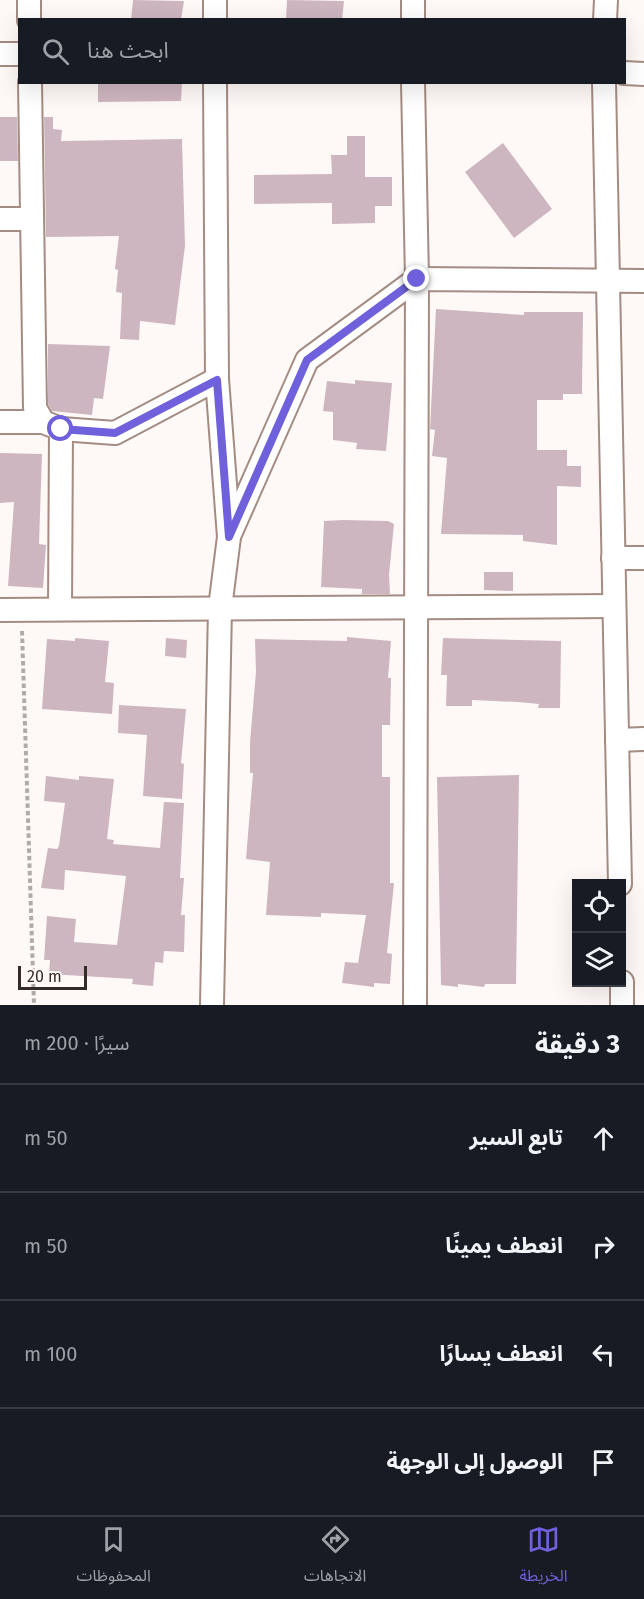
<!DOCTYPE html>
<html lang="ar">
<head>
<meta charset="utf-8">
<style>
	body { margin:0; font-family:"Fira Sans","Noto Sans Arabic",sans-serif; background:#242831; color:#f1f3f6; direction:rtl }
	.controls { position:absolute; right:18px; bottom:18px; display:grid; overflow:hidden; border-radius:0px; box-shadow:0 6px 24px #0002 }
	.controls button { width:54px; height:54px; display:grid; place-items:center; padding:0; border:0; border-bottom:2px solid #363941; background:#171b24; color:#f1f3f6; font:30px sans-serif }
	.scale { position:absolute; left:18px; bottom:15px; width:69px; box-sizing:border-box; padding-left:6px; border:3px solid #342b27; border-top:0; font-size:16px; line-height:21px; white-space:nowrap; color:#342b27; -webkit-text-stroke:4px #fef9f7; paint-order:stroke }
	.stop { position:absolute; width:18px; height:18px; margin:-14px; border:4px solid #6e61db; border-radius:50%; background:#fff }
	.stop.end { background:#6e61db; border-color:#fff; box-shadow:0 2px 6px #0008 }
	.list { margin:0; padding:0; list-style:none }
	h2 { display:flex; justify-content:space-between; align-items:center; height:78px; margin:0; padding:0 24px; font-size:26px }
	h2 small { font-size:20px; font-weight:400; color:#9ea1a6 }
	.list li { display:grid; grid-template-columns:39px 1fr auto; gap:18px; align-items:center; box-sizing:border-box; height:108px; padding:0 24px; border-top:2px solid #363941 }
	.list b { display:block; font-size:22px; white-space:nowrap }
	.list em { font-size:20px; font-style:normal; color:#9ea1a6 }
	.icon { flex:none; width:33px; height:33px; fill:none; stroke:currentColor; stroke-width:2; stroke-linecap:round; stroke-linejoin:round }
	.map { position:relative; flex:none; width:644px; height:1005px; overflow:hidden; direction:ltr }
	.search { position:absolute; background:#171b24; box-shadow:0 6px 24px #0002; left:18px; right:18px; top:18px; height:66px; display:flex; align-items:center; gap:15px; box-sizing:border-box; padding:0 21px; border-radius:0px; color:#9ea1a6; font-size:22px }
	.sheet { height:510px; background:#171b24 }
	nav { display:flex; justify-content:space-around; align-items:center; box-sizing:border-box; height:84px; border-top:2px solid #363941; background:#171b24; font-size:16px; color:#9ea1a6 }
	nav a { display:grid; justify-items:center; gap:3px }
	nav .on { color:#6e61db }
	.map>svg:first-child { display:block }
</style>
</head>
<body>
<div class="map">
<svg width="644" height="1005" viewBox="0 0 644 1005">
	<rect width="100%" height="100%" fill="#fef9f7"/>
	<g fill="#ceb6c1">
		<path d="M133,0L184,1L181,20H131Z"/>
		<path d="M287,0L344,1L342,20H286Z"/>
		<path d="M98,82H182L181,101L98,102Z"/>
		<path d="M0,117H17L18,161H0Z"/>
		<path d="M44,117H53V129L62,130L61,141L182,139L185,246L175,325L140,321L139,340L120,339L122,293L116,292L118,270L115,269L119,236L46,237Z"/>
		<path d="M347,136H365V177H392V206H375V223L332,224V203L254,204V175L332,174L331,155H347Z"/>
		<path d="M503,143L552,209L514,238L465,172Z"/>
		<path d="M436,309L524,315V312H583L582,394H563V400H537V450H567V466H581V487L557,486V545L523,541V535L441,534L447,458L432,456L435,430L430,429Z"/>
		<path d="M48,344L110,346L103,399L94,398L92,415L52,411L48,404Z"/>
		<path d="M355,380L392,383L386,451L356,449L357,443L333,440V412L323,411L327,381L355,384Z"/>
		<path d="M0,453L42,454L39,544L46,545L43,588L8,586L14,502L0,503Z"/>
		<path d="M343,520L388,521L394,524L389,575L390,594H362V589L321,587L324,521Z"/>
		<path d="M484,572H513V591L484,590Z"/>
		<path d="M347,637L391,641L388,678H391L390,725H382V777H390V883H394L387,953L392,954L390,984L374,983V987L342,983L345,962L358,963L366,915L321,913V917L266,915L270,862L246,859L253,773H250V742L256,672L255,639L347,641Z"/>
		<path d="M75,638L109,641L105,682L114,683L112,714L42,709L47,639L75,641Z"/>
		<path d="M166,638L187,640L186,658L165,656Z"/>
		<path d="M443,638L561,641L560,708H538L539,704L518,702L472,700V706H446L447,675H441Z"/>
		<path d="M119,705L186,709L181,763L184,764L182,799L143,796L147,735L118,733Z"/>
		<path d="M519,775L516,984H485L484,987L458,984V987L441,985L437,777Z"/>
		<path d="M46,776L79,780V776L114,779L107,839L114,840L113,844L160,848L164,802L184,803L180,878H184L181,915H185L184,952L164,951L163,963L155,962L153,986L132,984L133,979L49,974L50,960H44L47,916L76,919L74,942L117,945L126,876L65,870L64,890L41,888L48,848L57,849L59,846L65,803L44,801Z"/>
	</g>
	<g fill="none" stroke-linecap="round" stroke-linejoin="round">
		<g stroke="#a48c83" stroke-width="26">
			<g id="minor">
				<path d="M29,0V20"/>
				<path d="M215,20V0"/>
				<path d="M413,20V0"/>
				<path d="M605,20L606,0"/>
				<path d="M0,54H20"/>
				<path d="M624,73L644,74"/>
				<path d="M30,82L35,408L43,422L61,429L115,433L217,379"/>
				<path d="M413,82L417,279L415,1005"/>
				<path d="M604,82L620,884"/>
				<path d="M0,219H32"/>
				<path d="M0,422H43"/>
				<path d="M230,534L307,360L417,279L644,281"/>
				<path d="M613,558H644"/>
				<path d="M60,609L61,429"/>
				<path d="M0,610L614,606"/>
				<path d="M617,740L644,739"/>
				<path d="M622,982V1005"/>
				<path d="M212,1005L220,608L229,537L217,379L215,82"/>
			</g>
		</g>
		<path stroke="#b1aba8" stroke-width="4" stroke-dasharray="4.5 3" stroke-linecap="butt" d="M22,631L34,1005"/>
		<use href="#minor" stroke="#fff" stroke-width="22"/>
	</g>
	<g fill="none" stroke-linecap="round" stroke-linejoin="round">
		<path stroke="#6e61db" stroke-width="8" d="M61,429L115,433L217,380L229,537L307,360L417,279"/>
	</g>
</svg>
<div class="controls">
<button><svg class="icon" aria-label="locate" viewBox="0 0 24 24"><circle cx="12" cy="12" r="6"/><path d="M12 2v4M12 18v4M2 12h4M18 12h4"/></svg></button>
<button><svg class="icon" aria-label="layers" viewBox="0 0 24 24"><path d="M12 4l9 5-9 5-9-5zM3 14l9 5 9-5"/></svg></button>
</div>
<div class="scale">20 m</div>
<div class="stop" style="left:61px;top:429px"></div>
<div class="stop end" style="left:417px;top:279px"></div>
<div class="search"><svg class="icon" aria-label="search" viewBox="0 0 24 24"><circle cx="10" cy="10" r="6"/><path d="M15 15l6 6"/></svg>ابحث هنا</div>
</div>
<section class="sheet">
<h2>3 دقيقة<small>سيرًا · 200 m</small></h2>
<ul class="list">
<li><svg class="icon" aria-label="ahead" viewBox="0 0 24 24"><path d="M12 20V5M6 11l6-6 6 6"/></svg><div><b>تابع السير</b></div><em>50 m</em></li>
<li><svg class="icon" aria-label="right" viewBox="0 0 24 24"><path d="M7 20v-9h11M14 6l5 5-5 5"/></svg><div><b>انعطف يمينًا</b></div><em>50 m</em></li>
<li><svg class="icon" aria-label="left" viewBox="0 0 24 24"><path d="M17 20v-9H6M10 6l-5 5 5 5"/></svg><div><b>انعطف يسارًا</b></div><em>100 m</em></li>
<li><svg class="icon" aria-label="arrive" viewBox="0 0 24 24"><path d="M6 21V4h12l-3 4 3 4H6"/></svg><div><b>الوصول إلى الوجهة</b></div></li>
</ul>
</section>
<nav>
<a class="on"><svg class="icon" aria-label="map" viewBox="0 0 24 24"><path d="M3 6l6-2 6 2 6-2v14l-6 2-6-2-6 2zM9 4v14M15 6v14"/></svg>الخريطة</a>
<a><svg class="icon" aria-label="directions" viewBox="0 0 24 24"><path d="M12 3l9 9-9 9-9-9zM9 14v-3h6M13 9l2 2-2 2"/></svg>الاتجاهات</a>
<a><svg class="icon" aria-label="saved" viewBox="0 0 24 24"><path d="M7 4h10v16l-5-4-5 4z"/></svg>المحفوظات</a>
</nav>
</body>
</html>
